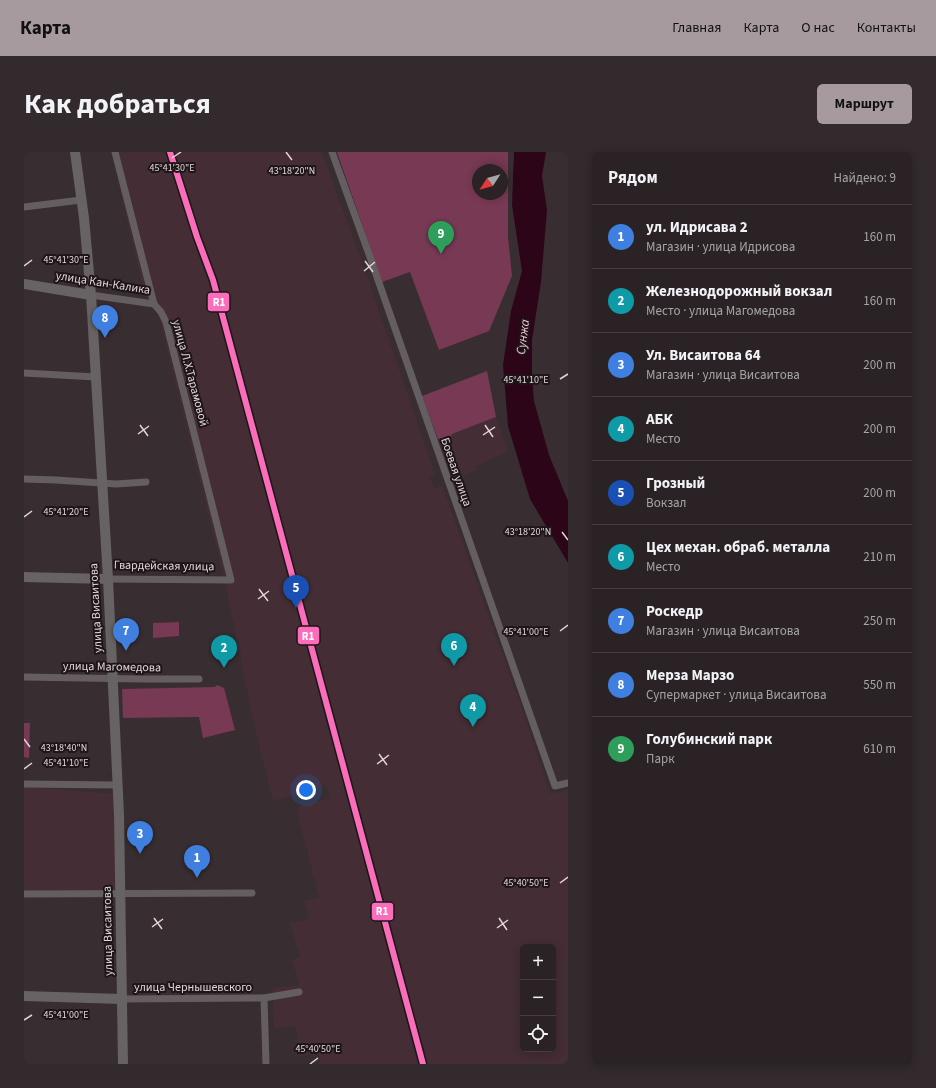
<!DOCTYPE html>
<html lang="ru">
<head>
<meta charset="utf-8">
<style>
	body { margin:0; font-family:"Source Sans 3",sans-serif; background:#322a2d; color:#f1f3f6 }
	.controls { position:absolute; right:12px; bottom:12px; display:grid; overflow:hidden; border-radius:6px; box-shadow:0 2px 10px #0003 }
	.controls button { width:36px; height:36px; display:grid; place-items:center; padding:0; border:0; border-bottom:1px solid #463f42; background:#2a2225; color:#f1f3f6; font:20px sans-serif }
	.compass { position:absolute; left:448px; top:12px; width:36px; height:36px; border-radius:50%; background:#2a2225; box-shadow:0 2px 10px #0003; rotate:234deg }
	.you { position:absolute; left:282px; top:638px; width:14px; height:14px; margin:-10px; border:3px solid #fff; border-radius:50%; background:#1a73e8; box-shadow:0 0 0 6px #1a73e833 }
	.badge { display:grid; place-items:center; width:26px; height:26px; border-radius:50%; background:#a69a9e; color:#fff; font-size:13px; font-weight:700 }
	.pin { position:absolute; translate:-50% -33px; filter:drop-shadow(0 1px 2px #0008) }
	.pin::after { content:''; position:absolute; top:21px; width:14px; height:12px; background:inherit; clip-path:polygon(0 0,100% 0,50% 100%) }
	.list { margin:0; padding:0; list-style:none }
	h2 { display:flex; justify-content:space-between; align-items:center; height:52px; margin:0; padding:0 16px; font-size:17px }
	h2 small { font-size:13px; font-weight:400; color:#a5a4a7 }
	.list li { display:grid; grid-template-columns:26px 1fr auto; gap:12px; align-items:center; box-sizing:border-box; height:64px; padding:0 16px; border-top:1px solid #463f42 }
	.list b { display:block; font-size:15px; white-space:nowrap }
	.list p { margin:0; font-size:13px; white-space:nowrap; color:#a5a4a7 }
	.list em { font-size:13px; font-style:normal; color:#a5a4a7 }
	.icon { flex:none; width:22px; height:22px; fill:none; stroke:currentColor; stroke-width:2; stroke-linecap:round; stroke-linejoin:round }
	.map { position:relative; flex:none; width:544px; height:912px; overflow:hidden; border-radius:6px }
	header { display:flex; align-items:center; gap:24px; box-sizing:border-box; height:56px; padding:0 20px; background:#a69a9e; color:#111 }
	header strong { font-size:19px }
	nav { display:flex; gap:22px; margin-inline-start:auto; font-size:14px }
	.intro { display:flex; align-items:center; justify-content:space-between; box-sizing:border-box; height:96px; padding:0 24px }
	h1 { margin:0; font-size:28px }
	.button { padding:10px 18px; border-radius:6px; background:#a69a9e; color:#111; font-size:14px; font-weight:700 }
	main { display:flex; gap:24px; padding:0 24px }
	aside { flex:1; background:#2a2225; border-radius:6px; box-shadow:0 2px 10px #0003 }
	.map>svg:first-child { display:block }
</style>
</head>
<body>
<header>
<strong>Карта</strong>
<nav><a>Главная</a><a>Карта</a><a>О нас</a><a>Контакты</a></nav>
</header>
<div class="intro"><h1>Как добраться</h1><a class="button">Маршрут</a></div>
<main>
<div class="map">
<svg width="544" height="912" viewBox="0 0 544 912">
	<rect width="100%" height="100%" fill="#382d31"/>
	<g fill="#442d35" fill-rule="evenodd">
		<path d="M87,0H298L343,124L411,322L406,325L411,337L418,333L489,532L488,533L490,538L492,539L526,642L544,638V912H297L294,902L276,904L272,875L250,876L248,836L275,833L268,808L276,805L266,771L285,767L280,749L295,745L273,660L275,654L306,646L302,633L249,649L230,572L199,421L136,168L121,143ZM499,795H529V897H499Z"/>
		<path d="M472,265L484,300L452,314L454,318L429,328L414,287L427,284L428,282Z"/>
		<path d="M0,635L97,642L101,743L0,742Z"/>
	</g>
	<g fill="#773953" fill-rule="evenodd">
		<path d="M313,0H484V85L488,124L465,179L415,198L386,120L358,130ZM454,18H478V42H454Z"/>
		<path d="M463,219L472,265L428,282L427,284L414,287L398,244Z"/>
		<path d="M155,470V484L129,486V471Z"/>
		<path d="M193,533L200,536L211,578L179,586L175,565L99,566L98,537L191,535Z"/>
		<path d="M0,571H6L5,606L0,605Z"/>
	</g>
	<path fill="#2d0518" d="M490,0H522L518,24L523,58L517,130L508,188V223L510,249L525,303L544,349V411L506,347L484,274L479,213L487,159L498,119L488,53Z"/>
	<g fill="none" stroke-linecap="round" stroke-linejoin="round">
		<g stroke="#645e60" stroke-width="7">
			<path d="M308,0L346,105L531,634L544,631"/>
			<path d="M0,55L57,48"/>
			<path d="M67,143L130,152"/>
			<path d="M0,221L72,225"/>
			<path d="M0,327L32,328L92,332L122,330"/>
			<path d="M84,427L207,428L142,170L137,160L130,152L91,0"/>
			<path d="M0,525L117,527H175"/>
			<path d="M0,632L93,633"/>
			<path d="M0,742L228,741"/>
			<path d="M240,846L242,912"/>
			<path d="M98,847L240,846L275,840"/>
		</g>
		<g stroke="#676263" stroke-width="10">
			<path d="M51,0L60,66L67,143L84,427L95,663L99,912"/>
			<path d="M0,132L67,143"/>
			<path d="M0,425L84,427"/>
			<path d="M0,844L98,847"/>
		</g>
		<g stroke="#1d1518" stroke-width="9">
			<path id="rail-1" d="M146,0L173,85L189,128L399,912"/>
		</g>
		<use href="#rail-1" stroke="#fb6dba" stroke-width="6"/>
	</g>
	<path fill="none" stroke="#e2d5d9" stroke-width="1.5" d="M262,0L268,8M148,6L157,0M341,109L349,120M0,114L8,108M340,119L351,110M536,227L544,222M116,273L124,284M461,273L469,285M114,282L125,274M459,283L471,275M0,365L8,359M538,380L544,388M235,437L244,449M234,447L245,439M536,479L544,473M0,587L6,595M355,602L363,613M353,612L365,603M0,617L8,611M536,731L544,725M130,766L138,777M475,766L483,778M128,775L139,767M473,776L484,768M0,868L8,863M286,912L294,906"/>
	<g text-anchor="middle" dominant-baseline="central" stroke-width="4" stroke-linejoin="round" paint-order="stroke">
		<g font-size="12" fill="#e2d5d9" stroke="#1d1518">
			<text transform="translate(79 131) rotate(9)">улица Кан-Калика</text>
			<text transform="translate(166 221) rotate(75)">улица Л.Х.Тарамовой</text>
			<text transform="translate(432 320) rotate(71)">Боевая улица</text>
			<text transform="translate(140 414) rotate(1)">Гвардейская улица</text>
			<text transform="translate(72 456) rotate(-93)">улица Висаитова</text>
			<text transform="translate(88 515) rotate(1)">улица Магомедова</text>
			<text transform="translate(84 779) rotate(-91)">улица Висаитова</text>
			<text x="169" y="835">улица Чернышевского</text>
		</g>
		<g font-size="13" font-style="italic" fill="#f5c1d3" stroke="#1d1518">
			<text transform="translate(499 185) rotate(-83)">Сунжа</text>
		</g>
	</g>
	<g font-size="10" text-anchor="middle" fill="#e2d5d9" stroke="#1d1518" stroke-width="4" stroke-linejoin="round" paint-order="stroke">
		<text x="148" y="19">45°41'30"E</text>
		<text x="268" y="22">43°18'20"N</text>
		<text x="42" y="111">45°41'30"E</text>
		<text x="502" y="231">45°41'10"E</text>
		<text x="42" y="363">45°41'20"E</text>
		<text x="504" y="383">43°18'20"N</text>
		<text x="502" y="483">45°41'00"E</text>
		<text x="40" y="599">43°18'40"N</text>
		<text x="42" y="614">45°41'10"E</text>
		<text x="502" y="734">45°40'50"E</text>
		<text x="42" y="866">45°41'00"E</text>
		<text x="294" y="900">45°40'50"E</text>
	</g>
	<g stroke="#1d1518" stroke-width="1.5">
		<rect x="183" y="140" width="23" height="20" rx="4" fill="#fb6dba"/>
		<rect x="273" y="474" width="23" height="19" rx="4" fill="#fb6dba"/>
		<rect x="347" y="750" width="23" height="19" rx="4" fill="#fb6dba"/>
	</g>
	<g font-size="11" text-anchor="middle" font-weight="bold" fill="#fff">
		<text x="195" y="154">R1</text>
		<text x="284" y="488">R1</text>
		<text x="358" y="763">R1</text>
	</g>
</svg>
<div class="controls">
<button>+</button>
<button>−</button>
<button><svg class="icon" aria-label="locate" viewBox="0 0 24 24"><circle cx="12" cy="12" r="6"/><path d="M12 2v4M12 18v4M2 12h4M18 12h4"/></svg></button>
</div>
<svg class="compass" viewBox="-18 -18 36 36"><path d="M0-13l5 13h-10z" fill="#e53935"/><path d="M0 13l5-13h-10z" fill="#a5a4a7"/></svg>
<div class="you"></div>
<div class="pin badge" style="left:173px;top:726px;background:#3f7fe0">1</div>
<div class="pin badge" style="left:200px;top:516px;background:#0f9aa8">2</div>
<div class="pin badge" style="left:116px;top:702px;background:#3f7fe0">3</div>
<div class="pin badge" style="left:449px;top:575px;background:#0f9aa8">4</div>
<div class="pin badge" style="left:272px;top:456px;background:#1a4fb4">5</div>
<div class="pin badge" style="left:430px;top:514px;background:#0f9aa8">6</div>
<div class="pin badge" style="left:102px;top:499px;background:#3f7fe0">7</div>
<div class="pin badge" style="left:81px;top:186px;background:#3f7fe0">8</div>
<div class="pin badge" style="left:417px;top:102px;background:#2e9e5b">9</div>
</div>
<aside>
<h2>Рядом<small>Найдено: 9</small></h2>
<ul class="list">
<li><span class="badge" style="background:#3f7fe0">1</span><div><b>ул. Идрисава 2</b><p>Магазин · улица Идрисова</p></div><em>160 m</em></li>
<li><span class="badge" style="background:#0f9aa8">2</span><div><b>Железнодорожный вокзал</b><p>Место · улица Магомедова</p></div><em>160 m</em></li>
<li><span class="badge" style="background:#3f7fe0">3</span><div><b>Ул. Висаитова 64</b><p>Магазин · улица Висаитова</p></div><em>200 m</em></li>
<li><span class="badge" style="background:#0f9aa8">4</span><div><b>АБК</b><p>Место</p></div><em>200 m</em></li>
<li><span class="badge" style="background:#1a4fb4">5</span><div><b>Грозный</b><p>Вокзал</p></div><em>200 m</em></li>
<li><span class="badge" style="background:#0f9aa8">6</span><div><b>Цех механ. обраб. металла</b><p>Место</p></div><em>210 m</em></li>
<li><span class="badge" style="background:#3f7fe0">7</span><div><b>Роскедр</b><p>Магазин · улица Висаитова</p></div><em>250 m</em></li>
<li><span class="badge" style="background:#3f7fe0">8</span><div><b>Мерза Марзо</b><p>Супермаркет · улица Висаитова</p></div><em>550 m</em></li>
<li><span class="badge" style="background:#2e9e5b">9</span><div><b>Голубинский парк</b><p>Парк</p></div><em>610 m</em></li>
</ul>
</aside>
</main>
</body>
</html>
